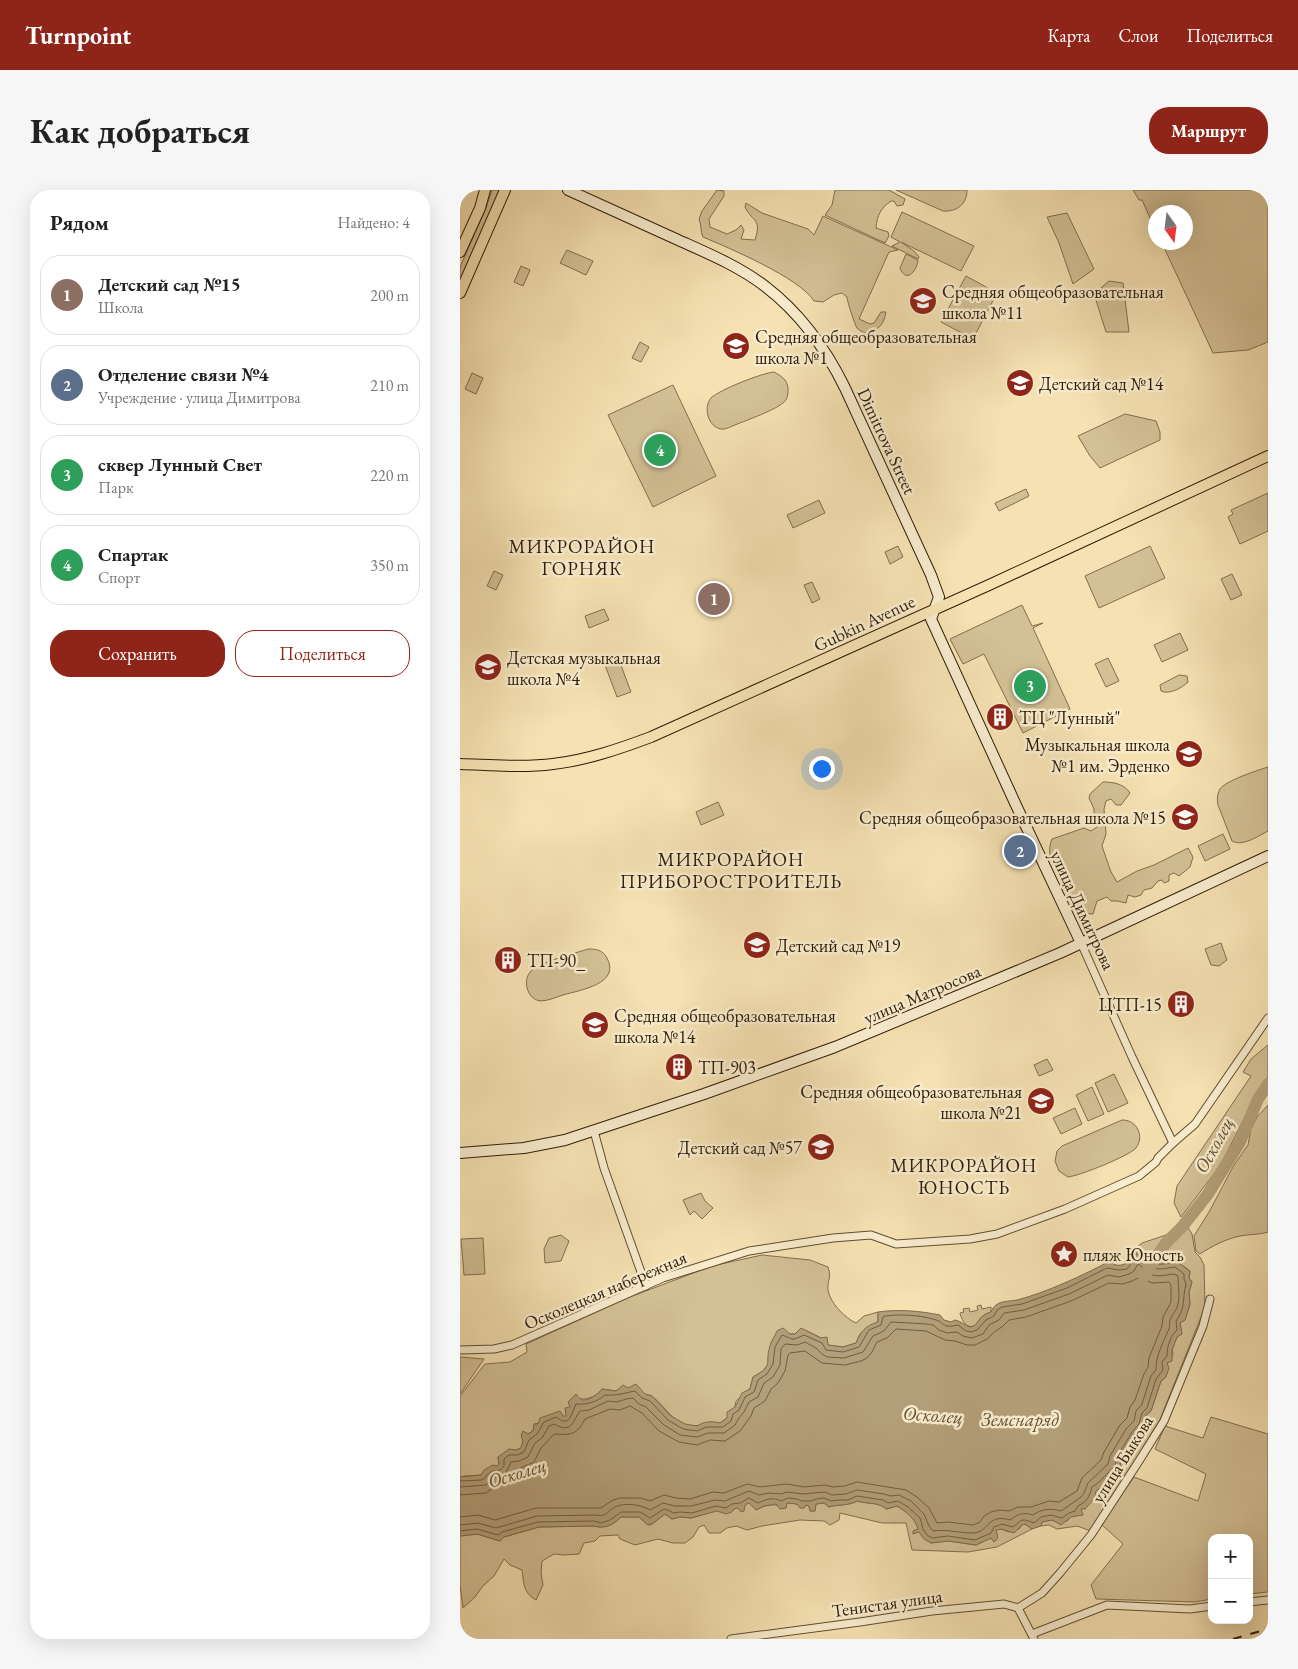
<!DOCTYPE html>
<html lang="ru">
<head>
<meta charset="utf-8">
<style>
	body { margin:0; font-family:"EB Garamond",serif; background:#f6f6f6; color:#222 }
	.controls { position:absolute; right:15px; bottom:15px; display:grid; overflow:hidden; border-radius:10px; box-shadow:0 5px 20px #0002 }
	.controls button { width:45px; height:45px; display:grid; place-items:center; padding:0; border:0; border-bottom:1px solid #e0e0e0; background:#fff; color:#222; font:25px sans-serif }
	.compass { position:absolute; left:688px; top:15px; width:45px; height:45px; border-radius:50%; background:#fff; box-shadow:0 5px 20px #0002; rotate:166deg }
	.you { position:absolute; left:361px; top:578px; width:18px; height:18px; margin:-12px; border:4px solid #fff; border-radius:50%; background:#1a73e8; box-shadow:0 0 0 8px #1a73e833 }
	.badge { display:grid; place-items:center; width:32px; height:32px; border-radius:50%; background:#8f2418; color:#fff; font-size:16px; font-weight:700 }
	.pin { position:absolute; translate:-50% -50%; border:2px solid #fff; box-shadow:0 1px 5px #0006 }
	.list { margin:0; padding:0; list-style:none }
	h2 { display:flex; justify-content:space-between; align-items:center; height:65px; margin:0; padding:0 20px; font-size:21px }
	h2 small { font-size:16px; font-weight:400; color:#767676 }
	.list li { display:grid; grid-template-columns:32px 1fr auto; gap:15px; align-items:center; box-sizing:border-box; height:80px; margin:0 10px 10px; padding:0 10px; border:1px solid #e0e0e0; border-radius:20px }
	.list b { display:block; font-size:19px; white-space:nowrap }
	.list p { margin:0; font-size:16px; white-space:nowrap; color:#767676 }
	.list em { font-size:16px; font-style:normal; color:#767676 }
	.actions { display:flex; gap:10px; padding:15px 20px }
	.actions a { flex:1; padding:11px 0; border:1px solid #8f2418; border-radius:20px; text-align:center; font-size:18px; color:#8f2418 }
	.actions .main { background:#8f2418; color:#fff }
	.map { position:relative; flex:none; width:808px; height:1449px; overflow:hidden; border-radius:20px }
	header { display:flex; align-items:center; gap:30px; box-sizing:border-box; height:70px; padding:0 25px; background:#8f2418; color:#fff }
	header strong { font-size:24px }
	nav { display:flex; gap:28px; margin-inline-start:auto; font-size:18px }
	.intro { display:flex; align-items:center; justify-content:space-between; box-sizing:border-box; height:120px; padding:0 30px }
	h1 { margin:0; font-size:35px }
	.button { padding:12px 22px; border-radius:20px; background:#8f2418; color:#fff; font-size:18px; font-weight:700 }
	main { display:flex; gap:30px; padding:0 30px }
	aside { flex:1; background:#fff; border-radius:20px; box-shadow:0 5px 20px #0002 }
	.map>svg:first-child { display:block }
</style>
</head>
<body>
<header>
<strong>Turnpoint</strong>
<nav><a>Карта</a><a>Слои</a><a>Поделиться</a></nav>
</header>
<div class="intro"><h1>Как добраться</h1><a class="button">Маршрут</a></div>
<main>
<aside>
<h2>Рядом<small>Найдено: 4</small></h2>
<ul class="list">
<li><span class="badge" style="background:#8d6e63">1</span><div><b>Детский сад №15</b><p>Школа</p></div><em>200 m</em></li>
<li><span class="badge" style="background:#5c6f8a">2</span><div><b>Отделение связи №4</b><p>Учреждение · улица Димитрова</p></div><em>210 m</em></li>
<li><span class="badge" style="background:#2e9e5b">3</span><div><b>сквер Лунный Свет</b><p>Парк</p></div><em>220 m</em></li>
<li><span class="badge" style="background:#2e9e5b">4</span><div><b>Спартак</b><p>Спорт</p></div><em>350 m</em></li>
</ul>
<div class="actions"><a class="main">Сохранить</a><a>Поделиться</a></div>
</aside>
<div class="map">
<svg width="808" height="1449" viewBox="0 0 808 1449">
	<rect width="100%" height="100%" fill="#f5e1b2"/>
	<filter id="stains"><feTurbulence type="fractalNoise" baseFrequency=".004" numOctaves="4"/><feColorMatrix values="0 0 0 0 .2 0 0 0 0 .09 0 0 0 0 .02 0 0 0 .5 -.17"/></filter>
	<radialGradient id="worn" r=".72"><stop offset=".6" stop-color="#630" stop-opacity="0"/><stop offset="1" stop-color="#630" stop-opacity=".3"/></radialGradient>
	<g fill="#d3c095" stroke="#816e4e">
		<path d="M32,0H41L0,91V77L26,18Z"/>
		<path d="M257,0L264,1V6L249,29L250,37L267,44L276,40L281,35L284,40L281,49L295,50C302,28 293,33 285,17L286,13L302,23L348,39L354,45L363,26L438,60L429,62L399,129L410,134L414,133L421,122H426C424,135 418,139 408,144C404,143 400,141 397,138C395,135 387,111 387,107L382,103L374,105L363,112L354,111C340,88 269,58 243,47C240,41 242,36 239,29L242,21Z"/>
		<path d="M375,0H429L445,9L443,15L437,16L434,11H431C421,18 417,25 416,38L428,42L429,46L425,53L365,25L372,15Z"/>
		<path d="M436,0H507C507,14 497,22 483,21Z"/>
		<path d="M673,0H802L808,12V152L788,160L753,163L702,53L726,52V22H696L695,39L682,10H679Z"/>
		<path d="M442,22L514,56L501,81L441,52L454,61L459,67L458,69L432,56L440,52L431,47Z"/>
		<path d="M607,23L634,79L613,94L599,53L587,27Z"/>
		<path d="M107,60L133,71L126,85L100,73Z"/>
		<path d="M446,64L458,70C457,81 446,94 440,78Z"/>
		<path d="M61,76L70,80L63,96L54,92Z"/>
		<path d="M506,86L537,103L513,149L481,132Z"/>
		<path d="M649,91L663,93L669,142H646L634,104Z"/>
		<path d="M180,152L189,157L181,172L172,168Z"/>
		<path d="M314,182C321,186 327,189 328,198C328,203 328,209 324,212C316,220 287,230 275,235C272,236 265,240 261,239C248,237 243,217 251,208C259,200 302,183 314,182Z"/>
		<path d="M12,183L23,188L16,204L5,199Z"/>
		<path d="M213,195L256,286L193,317L148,225Z"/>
		<path d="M665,224L696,231L700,242V250L640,278L630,266L618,246Z"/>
		<path d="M566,299L569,306L539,321L535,313Z"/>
		<path d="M808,303V341L780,354L768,327L773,324L771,320Z"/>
		<path d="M359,310L365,323L333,338L327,325Z"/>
		<path d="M438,356L443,367L430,374L425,362Z"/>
		<path d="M690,356L705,388L639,418L625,386Z"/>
		<path d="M34,381L43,385L36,400L27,396Z"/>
		<path d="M772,384L782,405L771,410L761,389Z"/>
		<path d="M352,392L360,409L352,413L344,395Z"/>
		<path d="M562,415L572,436L583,433L573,438L610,519L563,543L524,464L503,474L490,449Z"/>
		<path d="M144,419L149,430L129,438L125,426Z"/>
		<path d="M720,443L728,460L702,472L694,455Z"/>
		<path d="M648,468L659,491L646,497L635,474Z"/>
		<path d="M159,470L171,502L157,507L145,475Z"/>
		<path d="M719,485L727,486L728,492C722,498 709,505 701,501L700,495Z"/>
		<path d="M808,577V641C798,646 783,657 772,651L758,615C757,610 757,604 760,599C765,591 798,580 808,577Z"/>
		<path d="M643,592C654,592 664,594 670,603L661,615H656L651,609L646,611L644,619L646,644L642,656L651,682L657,692L677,681L694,675L728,658L733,667L730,677L719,686L714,683L709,685V691L704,693L702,690L698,691L692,698L684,700L681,705L675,707L668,705L666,713L657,711H651L647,707L637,711L633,724C625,724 618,720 613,714C611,711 611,706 610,703C602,685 583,670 592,649L624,638L631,641L637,637L634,625V619L629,608L630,604Z"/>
		<path d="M258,612L264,625L241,635L236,622Z"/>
		<path d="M763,644L770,659L745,671L738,656Z"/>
		<path d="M761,753L767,770L759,776L751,775L745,759Z"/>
		<path d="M128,759C136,759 143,760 147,768C161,794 120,800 103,805C96,807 88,811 80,811C67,809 62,790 71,781C77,773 116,763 128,759Z"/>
		<path d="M808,855V887L784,929L760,976L721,1027L714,1013L717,996L791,886L783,882L791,869Z"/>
		<path d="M587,869L593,880L579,886L574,875Z"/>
		<path d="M654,884L668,913L648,922L635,893Z"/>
		<path d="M632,897L644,924L628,931L616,905Z"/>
		<path d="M808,915V1042C799,1045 790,1044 780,1046C766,1049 752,1056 740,1064L736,1061L734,1046L749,1022L774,975L788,955L791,939L797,927Z"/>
		<path d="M615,918L622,934L601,944L593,928Z"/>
		<path d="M662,930C669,930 675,933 678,940C681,946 680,952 676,958C669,966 619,986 608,987L599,981L595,971L597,961L602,956Z"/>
		<path d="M241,1003L245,1011L253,1018L242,1029L234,1021L230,1025L223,1010Z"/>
		<path d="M723,1030L732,1044L735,1062L740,1067L744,1075L745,1117L699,1232L631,1341L617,1336L597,1339L589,1335L581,1336L582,1332L592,1330L607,1331L636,1300L641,1298L648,1288L660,1278V1272L676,1245L684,1237L686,1225L691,1221L701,1191L706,1187L707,1173L713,1165L712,1160L717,1147L722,1144L720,1133L725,1130L730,1114L729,1102L732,1092L729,1088L730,1081C717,1070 712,1072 696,1075L681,1060L675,1059L682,1053L706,1045Z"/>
		<path d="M101,1045L109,1051L101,1071L85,1073L84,1059L89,1048Z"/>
		<path d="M23,1048L25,1084L4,1085L1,1049Z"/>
		<path d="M302,1065L350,1070L368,1077C372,1089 367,1090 368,1100C370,1113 385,1128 396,1133L404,1126L418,1122V1132L400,1144L396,1153L383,1157L368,1155L361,1148L347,1141L335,1144H330L303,1181L293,1187L290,1199L276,1211L275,1217L267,1228L260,1233C248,1230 238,1239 225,1235C211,1230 204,1215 193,1207C191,1205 188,1205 185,1205C175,1201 167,1194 156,1201L142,1199C138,1205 128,1210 121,1209L110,1218L106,1227L74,1234L73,1241L68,1244L64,1242L63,1251L61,1258L38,1267L39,1274C35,1278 27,1283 21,1285C14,1286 7,1285 0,1287V1206L25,1174L50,1172L67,1162L66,1154L170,1107L252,1076Z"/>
		<path d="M521,1115L522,1119L531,1117V1122C528,1123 525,1124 523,1126C521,1127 519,1131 517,1133C509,1142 502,1132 500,1123L504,1122L503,1119L509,1118L510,1122L518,1120L517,1116Z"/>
		<path d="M0,1167L24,1169L0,1204Z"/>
		<path d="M751,1227L808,1244V1402L789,1404V1348H752V1409L735,1412L636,1409L631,1395L663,1354L641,1334L674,1287L738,1311L746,1284L695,1259L705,1236L743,1248Z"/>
		<path d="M397,1311C407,1314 419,1312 427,1319L437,1316L445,1321L456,1332L459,1342L471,1353L488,1351L516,1355L531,1348L534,1352L536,1340L541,1339L549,1342L559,1339L562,1335L565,1334L572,1339L537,1357L508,1362L452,1360L446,1333H422L380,1323L379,1330L370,1335L364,1331L340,1330L302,1336L287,1340L276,1336L267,1338L260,1343H249L244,1335L239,1337L233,1347L225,1353H213L198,1349L175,1355L160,1349L158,1345L140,1346L135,1351L124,1353L119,1364L104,1365L94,1364L82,1371L81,1383L83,1395L76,1410C63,1403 64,1393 62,1380L50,1375L44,1369L34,1386L22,1397L15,1407L3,1418L0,1395V1346L17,1344L40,1351L44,1347L79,1337L134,1336C145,1339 153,1335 161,1327H179L188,1335L192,1334L205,1324L212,1329L220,1327L232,1328L257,1320L274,1319L289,1312L296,1320C307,1314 314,1313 326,1318V1313C334,1313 338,1314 344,1318L346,1315L349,1316L350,1321H355L356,1314L364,1313L369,1317C379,1314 388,1316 397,1311Z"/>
	</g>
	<path fill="#b29e78" stroke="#7e6a4b" d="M675,1059L688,1063C696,1079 700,1074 717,1072L730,1081L729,1088L732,1092L729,1102L730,1114L725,1130L720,1133L722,1144L717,1147L712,1160V1171L707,1173L709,1178L706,1187L701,1191L691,1221L686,1225L684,1237L676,1245L660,1272L661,1278L648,1288L641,1298L636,1301L635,1308L625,1319H621L623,1325L611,1327L601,1335L592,1330L582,1332L581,1336L572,1339L565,1334L562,1335L554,1343L541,1339L536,1340C538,1346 539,1349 534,1352L531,1348L516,1355L488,1351L471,1353L464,1349L459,1342L453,1344V1341L458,1339C455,1328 446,1322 437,1316L426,1319C419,1312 407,1314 397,1311C388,1316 379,1314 369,1317L364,1313L356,1314L355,1321H350L349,1316L346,1315L344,1318H340L337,1314L327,1313L326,1318L320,1319L316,1314L304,1316L296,1320L289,1313L285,1315L284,1321L281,1322L278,1318L274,1319L272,1322L266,1324L257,1321L231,1328L220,1327L212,1329L205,1324L192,1334L188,1335L179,1327H161C153,1335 145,1339 134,1336L79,1337L44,1347L40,1351L17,1344L0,1346V1287L21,1285L24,1280L33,1275L37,1276L39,1274L38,1267L49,1259L56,1260L61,1258L63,1251L61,1246L63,1241L68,1244L73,1241L74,1234H78L80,1228L100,1221L103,1226H106L105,1218L110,1217L108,1212L116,1204C118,1207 120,1209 123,1210C129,1210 139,1204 142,1199L156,1201L163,1195L168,1198L176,1194L185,1204L192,1206L211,1226L225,1234L237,1236C245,1231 251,1231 260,1233L267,1228V1222L275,1217L282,1203L290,1199L293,1187C315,1175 304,1174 310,1156C311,1151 315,1146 317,1141L323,1138L330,1144H335L341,1138L361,1148L367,1147L368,1155L383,1157L396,1153C401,1141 405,1136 418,1132V1122C439,1119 460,1121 480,1125L484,1130L491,1132L495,1130C501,1131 506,1136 510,1137C517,1137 518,1129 523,1126C525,1124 528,1123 531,1122C536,1110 546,1112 557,1110C585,1103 624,1085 650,1071C654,1076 659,1076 665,1074L668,1062Z"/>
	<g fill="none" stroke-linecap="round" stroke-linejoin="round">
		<g stroke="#705d40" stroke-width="1">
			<path d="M0,1291L22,1290L32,1281L40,1280L44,1276V1269L49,1265H57L64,1262L69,1250L77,1244L84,1232L96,1227L102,1231H107L110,1228L116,1214C126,1215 137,1212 145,1205C156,1206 164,1203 175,1201L182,1208L190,1211L208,1230L223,1239L237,1241L246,1237H263L271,1231L273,1224L279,1220L285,1207L294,1202L298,1190L307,1184L313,1174L315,1157L322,1145C336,1150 330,1151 344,1145L362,1153L366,1160L383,1162L399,1157L409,1140L421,1135L423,1127L425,1126C441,1124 458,1125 473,1129C486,1132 480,1139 498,1135L506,1141L511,1142L517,1140L526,1130L534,1126L537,1120L542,1117L562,1114L607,1098L647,1078L659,1080L667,1079L670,1075L672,1066L676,1064L684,1067C693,1083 699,1079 715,1077L724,1084V1089L726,1094C722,1109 726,1118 716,1131L717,1140C710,1146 707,1157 707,1166L702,1172L703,1180L696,1189L687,1218L682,1223L679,1234L672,1242L656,1269L655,1276C647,1283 641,1292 632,1297C628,1308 629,1310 618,1316L615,1321L609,1323L602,1328L591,1325L581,1327L574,1333C561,1328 563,1329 553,1337L542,1334L534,1337L531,1343L515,1350L488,1346L472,1348L467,1345L463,1339L460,1328L448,1317L438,1311L428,1313L423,1310L397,1306L388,1310H379L371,1311L364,1308L356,1309L351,1311H342L337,1309L328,1308L321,1311C314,1307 306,1309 298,1313L289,1308L280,1313L272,1314L266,1318L256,1316L232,1323L220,1322L213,1323L208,1320L204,1319L190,1328L180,1322H161L150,1330L141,1333L134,1331L78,1332L42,1342L38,1345L17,1339L0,1341"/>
			<path d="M0,1297L26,1295L33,1287H40L46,1283L51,1272L59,1271L68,1267L75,1253L82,1248L89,1236L94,1234C112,1244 112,1232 120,1221L129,1220L148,1211L157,1212L166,1209L173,1208L179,1214L186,1217L204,1235L220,1245L237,1247L248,1243H264L275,1235L279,1228L284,1222L289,1212L298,1207L304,1193L313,1187L320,1175L321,1159L325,1154L337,1155L345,1152L356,1158L362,1164L367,1167L384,1168L403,1162L413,1146L424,1141L431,1132L467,1134L473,1135L479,1140L487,1143L497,1142L503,1146L512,1148L523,1144L529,1135L539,1130L544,1123L564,1120L609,1104L648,1085L659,1087L669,1084L674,1081L678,1074C682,1076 684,1080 688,1083C696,1088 705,1085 714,1084L718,1086C718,1095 720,1105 718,1114C717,1120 713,1123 711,1128C709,1131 710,1136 709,1139C704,1150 695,1168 696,1180L691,1186L682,1214L676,1221L674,1231L666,1239L650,1266L648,1274L628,1293L624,1303L621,1307L601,1321C591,1318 581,1319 573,1325C563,1322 558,1324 550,1330C526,1323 530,1343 512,1343C499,1343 487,1339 473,1341L469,1336L464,1324L451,1311L439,1305L430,1306L424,1304L397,1300L386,1304L372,1305L365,1302L343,1304L327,1302L321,1304L309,1303L299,1305L289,1301L265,1311L255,1310L231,1316H215L203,1313L190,1320C182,1315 165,1312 155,1317C145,1323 147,1327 134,1325L77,1326L36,1338L18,1333L0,1335"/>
			<path d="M0,1305L26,1303L37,1295L48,1291L58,1279L74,1272L81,1258L94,1244C111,1245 117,1245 125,1229L150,1219L160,1220L170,1216L182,1223L199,1241L219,1252L237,1255L250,1250L265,1251L280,1241L291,1226L294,1218L305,1211L311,1199L318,1193L325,1181L328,1165L330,1163L345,1161L362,1173L385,1175L401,1171L407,1168L412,1162L417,1152L427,1148L436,1139L466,1141L485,1150L495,1151L507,1155H515L527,1149L534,1142L542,1137L549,1130L566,1127L611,1111L649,1093L663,1094L672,1091L680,1087L692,1093L709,1092L711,1095V1112L703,1127L702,1136L689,1168L688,1177L684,1184L675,1210L670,1217L667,1228L660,1235L644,1262L641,1270L622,1288L617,1301L599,1312L589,1311L571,1317H558L549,1321L540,1320L531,1322L524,1326L520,1332L513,1335L488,1332L477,1333L469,1318L457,1307L446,1300L397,1292L385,1296L373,1297L365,1295L344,1297L327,1294L300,1297L287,1294L264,1303L253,1302L230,1309L216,1308L204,1305L190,1311L181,1308H160L153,1310L141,1318H76L35,1330L18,1325L0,1327"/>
		</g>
		<path stroke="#b29e78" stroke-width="12" d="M684,1086L705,1054L722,1037L748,1004L780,952L798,909L808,894"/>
		<g stroke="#604d32" stroke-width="9">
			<g id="street">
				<path d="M621,753L672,867L713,953"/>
				<path d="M134,941L144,978L186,1096"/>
				<path d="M0,1160L34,1159L52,1155L203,1088L289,1061L373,1048L411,1045L436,1054L510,1049L537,1044L605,1019L679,986L696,972L698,968L713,953L735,934L808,828"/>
				<path d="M789,1412L808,1410"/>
				<path d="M558,1418L582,1403L600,1383L631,1345L679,1271L704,1231L743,1136L750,1109"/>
				<path d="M572,1444L647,1415L730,1419L752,1416"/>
				<path d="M271,1449L400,1432L472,1421L544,1414L558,1418L574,1449"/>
			</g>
		</g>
		<g stroke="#2f1c08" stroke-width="12">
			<g id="secondary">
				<path d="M108,0C144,16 180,33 216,49C247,63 279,76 306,97C341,124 366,159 385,198L471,385L479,407L471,429L555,613L621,753"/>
				<path d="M0,963L64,958L105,950L244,904L375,857L600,763L808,666"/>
			</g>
		</g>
		<g stroke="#2f1c08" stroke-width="12">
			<g id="primary">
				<path d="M0,62L20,18L25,0"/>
				<path d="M0,103L45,0"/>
				<path d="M0,574C31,575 63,578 93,574C127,570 159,559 191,547L529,395L808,266"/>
			</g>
		</g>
		<use href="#street" stroke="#f8eccd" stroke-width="7"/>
		<use href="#secondary" stroke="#f8eccd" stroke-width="10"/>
		<use href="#primary" stroke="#f5e1b2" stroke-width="10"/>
		<path stroke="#2f1c08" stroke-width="2" stroke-dasharray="9 9" stroke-linecap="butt" d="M773,1449L808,1439"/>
	</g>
	<defs>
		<g id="school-disc" transform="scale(1.4375)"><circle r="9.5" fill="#8f2418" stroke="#f8eccd"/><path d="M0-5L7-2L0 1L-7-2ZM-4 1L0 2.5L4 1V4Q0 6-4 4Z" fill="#fff"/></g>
		<g id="building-disc" transform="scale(1.4375)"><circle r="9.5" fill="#8f2418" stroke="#f8eccd"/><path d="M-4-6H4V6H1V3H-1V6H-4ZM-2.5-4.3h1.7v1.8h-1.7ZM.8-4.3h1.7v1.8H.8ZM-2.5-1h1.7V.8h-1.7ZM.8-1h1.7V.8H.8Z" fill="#fff"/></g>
		<g id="sight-disc" transform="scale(1.4375)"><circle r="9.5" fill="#8f2418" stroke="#f8eccd"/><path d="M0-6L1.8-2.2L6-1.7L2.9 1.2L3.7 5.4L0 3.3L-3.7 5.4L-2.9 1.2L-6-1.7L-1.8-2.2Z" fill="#fff"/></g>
	</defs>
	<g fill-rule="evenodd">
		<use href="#school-disc" x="463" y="111"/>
		<use href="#school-disc" x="276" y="156"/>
		<use href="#school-disc" x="560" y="193"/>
		<use href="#school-disc" x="28" y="477"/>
		<use href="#building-disc" x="540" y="527"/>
		<use href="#school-disc" x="729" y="564"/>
		<use href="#school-disc" x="725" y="627"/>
		<use href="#school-disc" x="297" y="755"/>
		<use href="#building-disc" x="48" y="770"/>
		<use href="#building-disc" x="721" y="814"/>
		<use href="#school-disc" x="135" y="835"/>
		<use href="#building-disc" x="219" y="877"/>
		<use href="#school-disc" x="581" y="911"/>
		<use href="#school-disc" x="361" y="957"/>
		<use href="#sight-disc" x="604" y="1064"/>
	</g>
	<g text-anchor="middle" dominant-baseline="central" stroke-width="5" stroke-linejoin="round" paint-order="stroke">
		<g font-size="18" fill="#2f1c08" stroke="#f8eccd" text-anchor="start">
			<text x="482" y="101">Cредняя общеобразовательная<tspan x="482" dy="21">школа №11</tspan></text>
			<text x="295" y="146">Средняя общеобразовательная<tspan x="295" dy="21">школа №1</tspan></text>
			<text x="579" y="193">Детский сад №14</text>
			<text x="47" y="467">Детская музыкальная<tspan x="47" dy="21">школа №4</tspan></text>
			<text x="559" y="527">ТЦ "Лунный"</text>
			<text x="710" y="554" text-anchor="end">Музыкальная школа<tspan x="710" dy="21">№1 им. Эрденко</tspan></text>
			<text x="706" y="627" text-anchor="end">Средняя общеобразовательная школа №15</text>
			<text x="316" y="755">Детский сад №19</text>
			<text x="67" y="770">ТП-90_</text>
			<text x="702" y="814" text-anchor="end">ЦТП-15</text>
			<text x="154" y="825">Средняя общеобразовательная<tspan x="154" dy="21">школа №14</tspan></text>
			<text x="238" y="877">ТП-903</text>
			<text x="562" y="901" text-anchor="end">Средняя общеобразовательная<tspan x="562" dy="21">школа №21</tspan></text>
			<text x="342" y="957" text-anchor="end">Детский сад №57</text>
			<text x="623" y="1064">пляж Юность</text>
		</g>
		<g font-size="18" fill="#2f1c08" stroke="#f8eccd">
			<text transform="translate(427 251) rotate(65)">Dimitrova Street</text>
			<text transform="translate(404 433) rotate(-25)">Gubkin Avenue</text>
			<text transform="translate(623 720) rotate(65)">улица Димитрова</text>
			<text transform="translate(462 804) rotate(-23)">улица Матросова</text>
			<text transform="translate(145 1100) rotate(-23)">Осколецкая набережная</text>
			<text transform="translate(662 1269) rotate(-58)">улица Быкова</text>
			<text transform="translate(427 1413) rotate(-8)">Тенистая улица</text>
		</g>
		<g font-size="19" letter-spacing="1" fill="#2f1c08" stroke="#f8eccd">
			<text x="122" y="356">МИКРОРАЙОН<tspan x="122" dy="22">ГОРНЯК</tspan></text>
			<text x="271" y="669">МИКРОРАЙОН<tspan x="271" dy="22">ПРИБОРОСТРОИТЕЛЬ</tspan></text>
			<text x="504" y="975">МИКРОРАЙОН<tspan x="504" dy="22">ЮНОСТЬ</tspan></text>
		</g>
		<g font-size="19" font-style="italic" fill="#635035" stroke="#f8eccd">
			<text transform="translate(754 955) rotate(-61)">Осколец</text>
			<text transform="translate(473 1225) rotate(4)">Осколец</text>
			<text x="560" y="1229">Земснаряд</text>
			<text transform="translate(57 1283) rotate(-17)">Осколец</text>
		</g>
	</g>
	<rect width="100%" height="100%" filter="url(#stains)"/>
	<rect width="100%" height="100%" fill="url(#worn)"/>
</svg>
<div class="controls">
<button>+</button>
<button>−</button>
</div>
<svg class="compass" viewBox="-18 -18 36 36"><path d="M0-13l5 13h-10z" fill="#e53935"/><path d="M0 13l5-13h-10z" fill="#767676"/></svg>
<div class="you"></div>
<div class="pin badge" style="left:254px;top:409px;background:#8d6e63">1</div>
<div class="pin badge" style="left:560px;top:661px;background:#5c6f8a">2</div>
<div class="pin badge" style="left:570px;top:496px;background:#2e9e5b">3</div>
<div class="pin badge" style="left:200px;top:260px;background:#2e9e5b">4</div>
</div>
</main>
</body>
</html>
